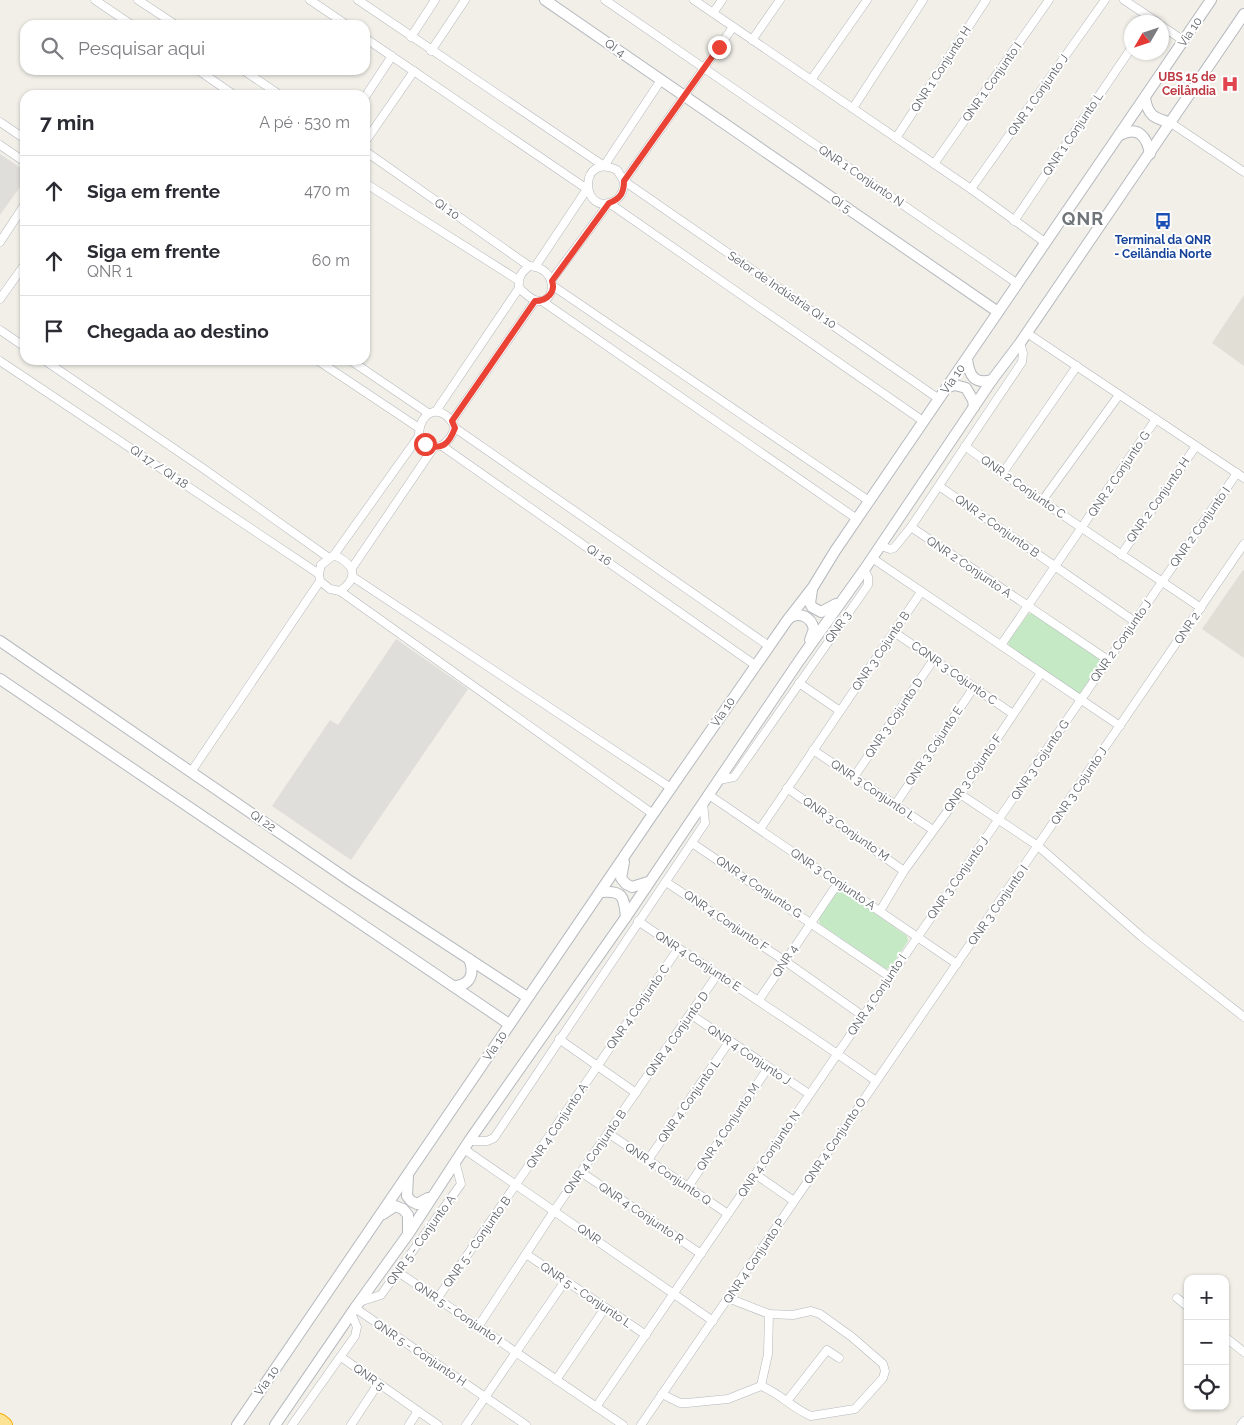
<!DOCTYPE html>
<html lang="pt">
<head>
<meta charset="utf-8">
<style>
	body { margin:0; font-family:Raleway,sans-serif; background:#f2f2f3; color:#2b2b33 }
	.controls { position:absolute; right:15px; bottom:15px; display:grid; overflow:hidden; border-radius:10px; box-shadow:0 1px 4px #0004 }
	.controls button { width:45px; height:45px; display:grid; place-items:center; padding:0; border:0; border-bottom:1px solid #e1e1e2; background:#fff; color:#2b2b33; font:25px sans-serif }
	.compass { position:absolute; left:1124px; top:15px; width:45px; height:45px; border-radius:50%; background:#fff; box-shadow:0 1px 4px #0004; rotate:231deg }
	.stop { position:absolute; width:15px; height:15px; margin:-11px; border:4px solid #ea4335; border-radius:50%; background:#fff }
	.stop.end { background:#ea4335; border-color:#fff; box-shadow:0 1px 5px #0008 }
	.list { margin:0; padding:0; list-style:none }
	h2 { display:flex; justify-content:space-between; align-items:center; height:65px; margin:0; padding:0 20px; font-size:21px }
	h2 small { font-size:16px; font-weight:400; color:#7c7c81 }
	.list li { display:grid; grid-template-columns:32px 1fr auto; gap:15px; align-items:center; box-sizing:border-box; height:70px; padding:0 20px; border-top:1px solid #e1e1e2 }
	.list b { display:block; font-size:19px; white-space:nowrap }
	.list p { margin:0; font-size:16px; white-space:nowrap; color:#7c7c81 }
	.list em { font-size:16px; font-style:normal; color:#7c7c81 }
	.icon { flex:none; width:28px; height:28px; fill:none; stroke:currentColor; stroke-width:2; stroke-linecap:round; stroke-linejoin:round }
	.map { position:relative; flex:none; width:1244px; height:1425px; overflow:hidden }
	.search { position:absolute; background:#fff; box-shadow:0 1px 4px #0004; left:20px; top:20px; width:350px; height:55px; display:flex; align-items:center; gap:12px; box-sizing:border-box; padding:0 18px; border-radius:15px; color:#7c7c81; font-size:19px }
	.panel { position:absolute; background:#fff; box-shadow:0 1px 4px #0004; left:20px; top:90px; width:350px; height:275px; border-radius:15px }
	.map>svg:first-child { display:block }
</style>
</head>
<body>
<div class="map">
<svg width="1244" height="1425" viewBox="0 0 1244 1425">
	<rect width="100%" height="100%" fill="#f1efe8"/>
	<g fill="#e0deda">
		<path d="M0,154L25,171V180L0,215Z"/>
		<path d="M396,639L468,689L351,860L272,806L330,720L338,725Z"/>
	</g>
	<g fill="#e1ded6">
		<path d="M1244,295V366L1212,343Z"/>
		<path d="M1243,570L1244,571V658L1202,629Z"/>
	</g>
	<g fill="#c5e8c5">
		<path d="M1032,613L1100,660L1102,663L1081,692L1078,694L1009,646L1008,642L1028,614Z"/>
		<path d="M838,890H842L907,936L908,941L890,968L886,969L820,924L818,918Z"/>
	</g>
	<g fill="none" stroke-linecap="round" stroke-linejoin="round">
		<g stroke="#b5b8bc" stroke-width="9">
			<g id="street">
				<path d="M95,0L132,25"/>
				<path d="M138,0L176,25"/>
				<path d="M310,0L347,25"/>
				<path d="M358,0L604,166L661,80"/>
				<path d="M605,0L1018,284"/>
				<path d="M694,0L971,189L1046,243"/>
				<path d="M1124,0L1157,22"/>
				<path d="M713,13L722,0"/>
				<path d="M1162,26L1184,41"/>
				<path d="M411,37L435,0"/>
				<path d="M365,38L587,189L535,267"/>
				<path d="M752,40L780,0"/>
				<path d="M431,51L465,0"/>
				<path d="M198,70L234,95"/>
				<path d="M243,70L280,95"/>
				<path d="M811,80L867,0"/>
				<path d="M365,97L392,56"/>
				<path d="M853,108L923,0"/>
				<path d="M0,122L25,139"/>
				<path d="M1171,123L1244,172"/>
				<path d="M896,138L986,0"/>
				<path d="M365,142L414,71"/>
				<path d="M0,145L25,162"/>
				<path d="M365,151L529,266"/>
				<path d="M934,164L1049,0"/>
				<path d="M624,181L939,399"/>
				<path d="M624,181L617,170C577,151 581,218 614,201C622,197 624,190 624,181L733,27"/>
				<path d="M365,183L518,280"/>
				<path d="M971,189L1105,0"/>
				<path d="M1014,221L1132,47"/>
				<path d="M0,242L25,204"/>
				<path d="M551,281L609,203L923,421"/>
				<path d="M553,286L869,501"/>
				<path d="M0,299L25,264"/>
				<path d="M542,301L857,519"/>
				<path d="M0,330L25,347"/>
				<path d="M1027,333L1244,478"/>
				<path d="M44,360L204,469L329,558"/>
				<path d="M317,360L419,428"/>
				<path d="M350,360L428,413"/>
				<path d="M0,361L319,574"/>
				<path d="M436,411L519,288C518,277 521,273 529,266C562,268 555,308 535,300C529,298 524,292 519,288"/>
				<path d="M452,421L535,301"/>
				<path d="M455,428L769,646"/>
				<path d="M442,446L755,665"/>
				<path d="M965,446C1041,503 1122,554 1201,608"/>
				<path d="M1002,474L1077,366"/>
				<path d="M939,486L1134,621"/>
				<path d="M1042,501L1119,395"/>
				<path d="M911,527L1108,660"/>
				<path d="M881,546L890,549L894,548L911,527L1022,362L1023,353L1020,343"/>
				<path d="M334,555L419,436C419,409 444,402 455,428C447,448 434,454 419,436"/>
				<path d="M1121,555L1196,446"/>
				<path d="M872,558L1120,726"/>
				<path d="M352,568L434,447"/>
				<path d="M353,577L671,788"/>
				<path d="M340,591L653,814"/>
				<path d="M894,632L1013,714"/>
				<path d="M1001,645L1156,419"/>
				<path d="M799,683L840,711"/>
				<path d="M813,750L933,830"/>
				<path d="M191,772L320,581L319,574L321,565L334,555C354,564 360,577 340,591L330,589L320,581"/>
				<path d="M854,777L934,659"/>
				<path d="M719,780L734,777L868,585V577L864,570"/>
				<path d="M787,788L904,871"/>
				<path d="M960,794L1038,846L1142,937L1244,1017"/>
				<path d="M709,795L957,964"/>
				<path d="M895,805L974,687"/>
				<path d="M760,829L921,592"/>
				<path d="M692,843L890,977"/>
				<path d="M666,882L785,961L863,1016"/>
				<path d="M880,911L904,871L960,794L1041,673"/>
				<path d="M638,921C717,975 798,1025 876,1081"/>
				<path d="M759,1000L838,883"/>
				<path d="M690,1014L809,1094"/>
				<path d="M559,1039L636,1093"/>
				<path d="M608,1133L728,1214"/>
				<path d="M469,1141H487L494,1138L705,823L703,803"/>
				<path d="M464,1149L713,1321"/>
				<path d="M648,1160L729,1042"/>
				<path d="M581,1172L701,1254"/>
				<path d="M755,1174L794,1201"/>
				<path d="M688,1187L768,1068"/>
				<path d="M526,1254L646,1335"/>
				<path d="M398,1272L623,1425"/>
				<path d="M1177,1298L1188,1307"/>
				<path d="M437,1299L678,949"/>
				<path d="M359,1302L381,1295L461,1184L455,1161"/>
				<path d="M355,1308L526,1425"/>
				<path d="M478,1327L554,1211L717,975"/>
				<path d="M1225,1337L1244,1352"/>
				<path d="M341,1357L438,1425"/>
				<path d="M556,1380L605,1308"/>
				<path d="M761,1386L768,1354L769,1314"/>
				<path d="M662,1394L680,1403H687L728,1399L761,1386C780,1393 793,1409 811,1416L855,1409L883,1378L885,1371L883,1364L852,1337L820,1314L811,1311L793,1315L769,1314L728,1298"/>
				<path d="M787,1401L827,1350L839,1358"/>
				<path d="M596,1407L890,977L1237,473"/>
				<path d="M292,1425L355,1336L357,1327L351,1313"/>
				<path d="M351,1425L378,1384"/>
				<path d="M409,1425L418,1411"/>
				<path d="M466,1425L565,1281"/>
				<path d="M641,1425L1244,544"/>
				<path d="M1241,1425L1244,1421"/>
			</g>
		</g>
		<g stroke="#b6babf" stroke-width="12">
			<g id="secondary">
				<path d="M545,0L998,312"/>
				<path d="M1145,98C1148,116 1154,118 1171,123"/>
				<path d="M1120,135C1138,125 1147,137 1150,154"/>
				<path d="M967,359C969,375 974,385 992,380"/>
				<path d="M948,387L955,385L966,388L973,400L974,407"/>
				<path d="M812,590L810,603L812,607L821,612L836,604"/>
				<path d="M789,618C800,611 811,617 814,629L810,640"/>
				<path d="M0,641L350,881L527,997"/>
				<path d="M0,679L509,1024"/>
				<path d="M624,862L621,878L626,884L632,887L648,882"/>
				<path d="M601,892C623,890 624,897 626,917"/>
				<path d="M453,986C471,986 475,973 469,959"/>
				<path d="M408,1175L407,1196L411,1201L417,1204L428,1198"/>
				<path d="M383,1214L395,1206L403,1209L408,1215V1232"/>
				<path d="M237,1425L653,814L786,622L813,587L835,551L1211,0"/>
				<path d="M275,1425L355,1308L409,1233L469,1141L626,917L799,661L864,570L992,380L1020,343L1244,14"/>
			</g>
		</g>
		<g stroke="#f9ab00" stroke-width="16">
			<path id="highway" d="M0,1421L5,1425"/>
		</g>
		<use href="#street" stroke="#fff" stroke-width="8"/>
		<use href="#secondary" stroke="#fff" stroke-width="10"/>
		<use href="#highway" stroke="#fde293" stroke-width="14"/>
	</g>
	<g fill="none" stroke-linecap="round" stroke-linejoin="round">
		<path stroke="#ea4335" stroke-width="6" d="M425,444C442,451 449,444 455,428L452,421L535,301C547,301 556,292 552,281L609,203C620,199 624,193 624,181L719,47"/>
	</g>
	<defs>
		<g id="hospital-bare" transform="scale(1.35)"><path d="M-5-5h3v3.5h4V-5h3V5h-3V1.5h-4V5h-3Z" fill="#e0444e" stroke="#fff" stroke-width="2.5" paint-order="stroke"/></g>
		<g id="bus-bare" transform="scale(1.35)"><path d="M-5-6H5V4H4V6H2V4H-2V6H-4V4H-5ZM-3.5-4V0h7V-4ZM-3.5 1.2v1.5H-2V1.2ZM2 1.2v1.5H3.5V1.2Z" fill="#1a4fb4" stroke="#fff" stroke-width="2.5" paint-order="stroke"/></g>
	</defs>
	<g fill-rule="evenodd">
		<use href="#hospital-bare" x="1230" y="84"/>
		<use href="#bus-bare" x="1163" y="221"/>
	</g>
	<g text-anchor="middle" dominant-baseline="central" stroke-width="4" stroke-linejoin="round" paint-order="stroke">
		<g font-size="12" fill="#5f6368" stroke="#fff">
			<text transform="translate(1190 32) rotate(-56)">Via 10</text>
			<text transform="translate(615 48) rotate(35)">QI 4</text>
			<text transform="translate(941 69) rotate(-57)">QNR 1 Conjunto H</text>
			<text transform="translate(992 82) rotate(-55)">QNR 1 Conjunto I</text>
			<text transform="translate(1038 95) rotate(-55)">QNR 1 Conjunto J</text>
			<text transform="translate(1073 134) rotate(-56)">QNR 1 Conjunto L</text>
			<text transform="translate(861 176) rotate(34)">QNR 1 Conjunto N</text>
			<text transform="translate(841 204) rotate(34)">QI 5</text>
			<text transform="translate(447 209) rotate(35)">QI 10</text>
			<text transform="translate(782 290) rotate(34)">Setor de Indústria QI 10</text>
			<text transform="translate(953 379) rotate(-55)">Via 10</text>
			<text transform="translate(159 467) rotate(34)">QI 17 / QI 18</text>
			<text transform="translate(1119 474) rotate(-56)">QNR 2 Conjunto G</text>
			<text transform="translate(1023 487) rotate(35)">QNR 2 Conjunto C</text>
			<text transform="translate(1158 500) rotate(-55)">QNR 2 Conjunto H</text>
			<text transform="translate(997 526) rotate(35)">QNR 2 Conjunto B</text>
			<text transform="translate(1200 527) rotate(-55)">QNR 2 Conjunto I</text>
			<text transform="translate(599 555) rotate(35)">QI 16</text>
			<text transform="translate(969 567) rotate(34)">QNR 2 Conjunto A</text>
			<text transform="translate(838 627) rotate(-55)">QNR 3</text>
			<text transform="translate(1187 628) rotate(-56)">QNR 2</text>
			<text transform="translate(1121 641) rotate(-55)">QNR 2 Conjunto J</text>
			<text transform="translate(881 651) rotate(-56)">QNR 3 Cojunto B</text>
			<text transform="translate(954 673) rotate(35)">CQNR 3 Cojunto C</text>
			<text transform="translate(723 712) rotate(-56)">Via 10</text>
			<text transform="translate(894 718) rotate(-56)">QNR 3 Cojunto D</text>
			<text transform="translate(934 746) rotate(-56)">QNR 3 Cojunto E</text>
			<text transform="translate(1040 760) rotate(-56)">QNR 3 Cojunto G</text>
			<text transform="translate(973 773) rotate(-55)">QNR 3 Cojunto F</text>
			<text transform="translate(1079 786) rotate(-56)">QNR 3 Cojunto J</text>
			<text transform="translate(873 790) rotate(34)">QNR 3 Conjunto L</text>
			<text transform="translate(263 821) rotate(34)">QI 22</text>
			<text transform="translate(846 829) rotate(35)">QNR 3 Conjunto M</text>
			<text transform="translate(958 878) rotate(-55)">QNR 3 Conjunto J</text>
			<text transform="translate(833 879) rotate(34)">QNR 3 Conjunto A</text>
			<text transform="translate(759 887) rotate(34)">QNR 4 Conjunto G</text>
			<text transform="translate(998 905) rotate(-55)">QNR 3 Conjunto I</text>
			<text transform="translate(726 921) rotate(34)">QNR 4 Conjunto F</text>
			<text transform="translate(698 961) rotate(33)">QNR 4 Conjunto E</text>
			<text transform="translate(785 961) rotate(-57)">QNR 4</text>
			<text transform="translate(877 995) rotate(-56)">QNR 4 Conjunto I</text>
			<text transform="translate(638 1007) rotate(-55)">QNR 4 Conjunto C</text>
			<text transform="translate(677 1034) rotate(-55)">QNR 4 Conjunto D</text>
			<text transform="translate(495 1046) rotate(-56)">Via 10</text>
			<text transform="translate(749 1055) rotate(34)">QNR 4 Conjunto J</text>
			<text transform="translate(689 1101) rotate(-55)">QNR 4 Conjunto L</text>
			<text transform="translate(557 1126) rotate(-56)">QNR 4 Conjunto A</text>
			<text transform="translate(728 1127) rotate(-56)">QNR 4 Conjunto M</text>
			<text transform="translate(835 1141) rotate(-56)">QNR 4 Conjunto O</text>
			<text transform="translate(595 1152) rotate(-55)">QNR 4 Conjunto B</text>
			<text transform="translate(769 1154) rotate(-56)">QNR 4 Conjunto N</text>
			<text transform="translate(668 1174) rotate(34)">QNR 4 Conjunto Q</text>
			<text transform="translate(641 1213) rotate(34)">QNR 4 Conjunto R</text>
			<text transform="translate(589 1234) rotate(34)">QNR</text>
			<text transform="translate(421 1240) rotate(-54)">QNR 5 - Conjunto A</text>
			<text transform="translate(477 1242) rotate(-55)">QNR 5 - Conjunto B</text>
			<text transform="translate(754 1261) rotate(-56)">QNR 4 Conjunto P</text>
			<text transform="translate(586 1295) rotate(34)">QNR 5 - Conjunto L</text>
			<text transform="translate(458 1313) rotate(34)">QNR 5 - Conjunto I</text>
			<text transform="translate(420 1353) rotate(34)">QNR 5 - Conjunto H</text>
			<text transform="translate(369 1377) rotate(36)">QNR 5</text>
			<text transform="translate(267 1381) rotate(-55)">Via 10</text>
		</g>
		<g font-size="12" font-weight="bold" fill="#be3a42" stroke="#fff" text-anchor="end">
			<text x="1216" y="77">UBS 15 de<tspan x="1216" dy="14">Ceilândia</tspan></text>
		</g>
		<g font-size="12" font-weight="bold" fill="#164399" stroke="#fff">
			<text x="1163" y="240">Terminal da QNR<tspan x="1163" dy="14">- Ceilândia Norte</tspan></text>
		</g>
		<g font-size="18" font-weight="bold" letter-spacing="1" fill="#70757a" stroke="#fff">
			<text x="1083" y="218">QNR</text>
		</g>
	</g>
</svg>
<div class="controls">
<button>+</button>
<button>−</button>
<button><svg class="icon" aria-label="locate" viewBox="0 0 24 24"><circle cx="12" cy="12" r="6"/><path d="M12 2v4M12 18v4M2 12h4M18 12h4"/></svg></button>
</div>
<svg class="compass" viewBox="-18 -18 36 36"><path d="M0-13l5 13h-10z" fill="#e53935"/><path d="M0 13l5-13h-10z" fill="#7c7c81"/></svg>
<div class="stop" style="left:425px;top:444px"></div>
<div class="stop end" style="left:719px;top:47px"></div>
<div class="search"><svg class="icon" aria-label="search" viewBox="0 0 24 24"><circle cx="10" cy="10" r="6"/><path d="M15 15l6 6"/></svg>Pesquisar aqui</div>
<section class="panel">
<h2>7 min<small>A pé · 530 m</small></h2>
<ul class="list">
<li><svg class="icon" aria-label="ahead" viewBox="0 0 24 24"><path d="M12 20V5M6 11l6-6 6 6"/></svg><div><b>Siga em frente</b></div><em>470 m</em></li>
<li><svg class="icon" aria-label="ahead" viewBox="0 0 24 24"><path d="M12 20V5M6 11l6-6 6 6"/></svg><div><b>Siga em frente</b><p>QNR 1</p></div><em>60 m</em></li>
<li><svg class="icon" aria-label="arrive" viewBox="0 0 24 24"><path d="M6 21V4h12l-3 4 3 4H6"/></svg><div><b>Chegada ao destino</b></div></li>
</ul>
</section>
</div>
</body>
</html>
